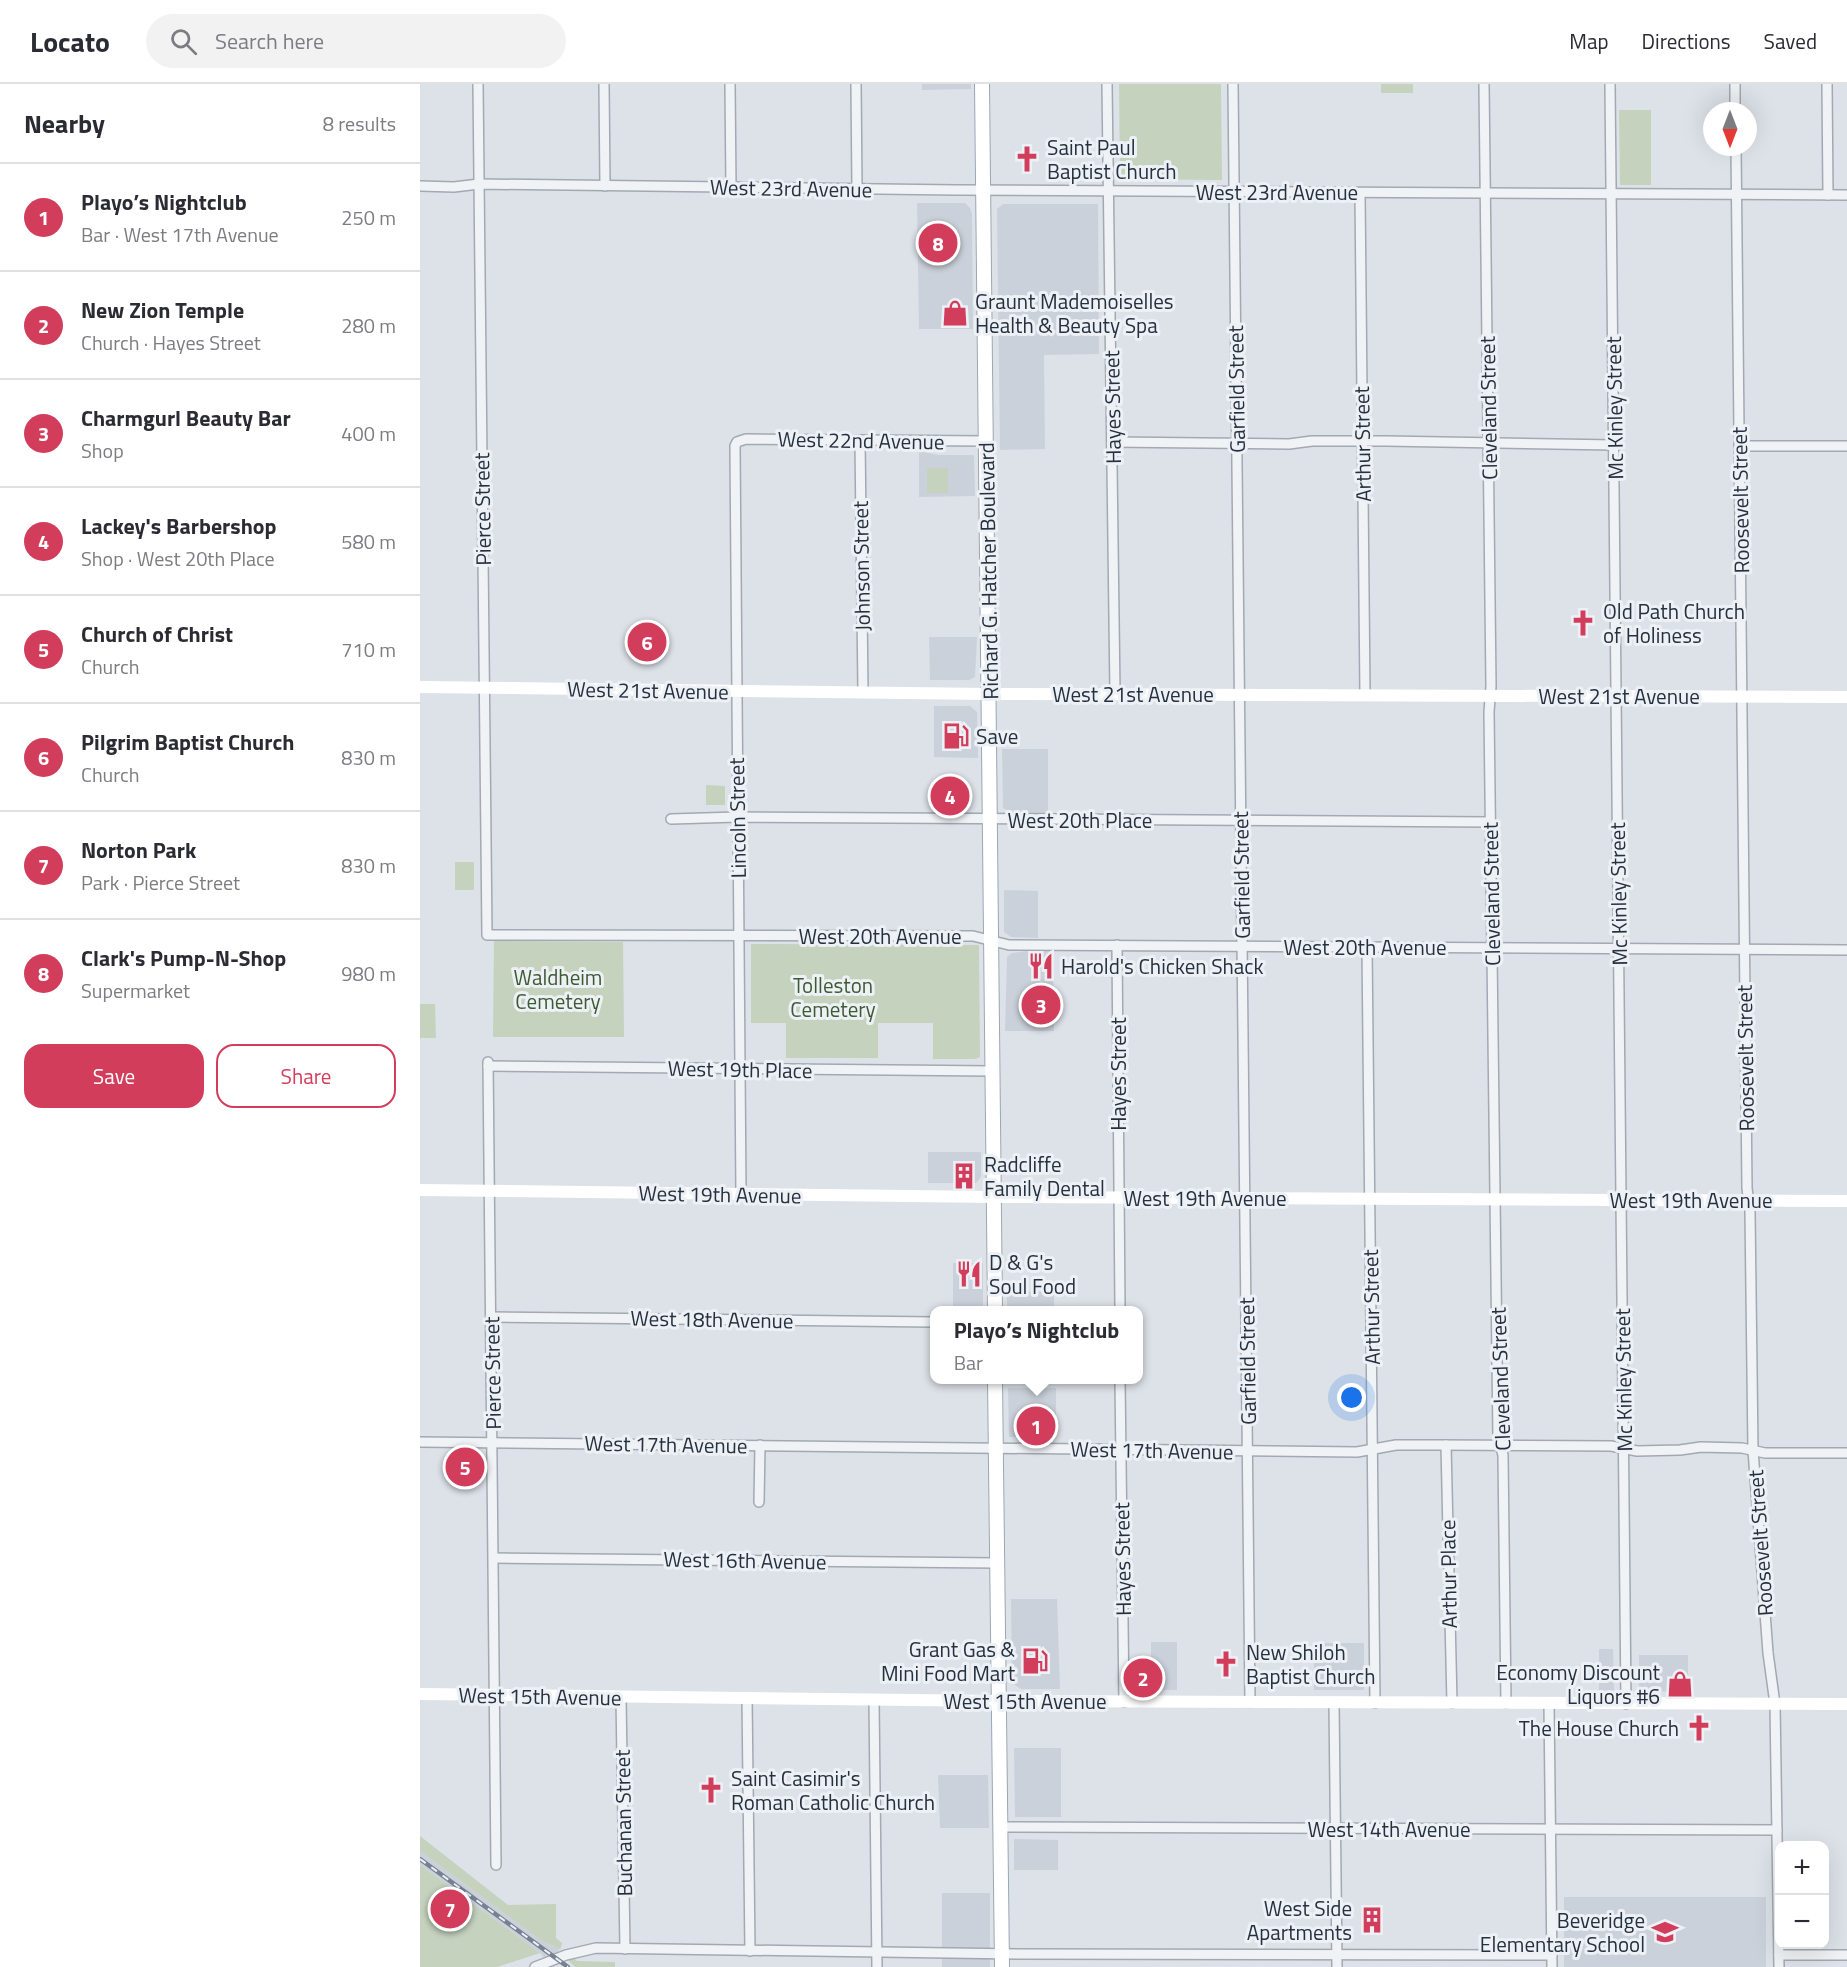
<!DOCTYPE html>
<html lang="en">
<head>
<meta charset="utf-8">
<style>
	body { margin:0; font-family:"Titillium Web",sans-serif; background:#f2f2f3; color:#2b2b33 }
	.controls { position:absolute; right:18px; bottom:18px; display:grid; overflow:hidden; border-radius:12px; box-shadow:0 6px 24px #0002 }
	.controls button { width:54px; height:54px; display:grid; place-items:center; padding:0; border:0; border-bottom:2px solid #e1e1e2; background:#fff; color:#2b2b33; font:30px sans-serif }
	.compass { position:absolute; left:1283px; top:18px; width:54px; height:54px; border-radius:50%; background:#fff; box-shadow:0 6px 24px #0002; rotate:180deg }
	.you { position:absolute; left:932px; top:1314px; width:21px; height:21px; margin:-15px; border:4px solid #fff; border-radius:50%; background:#1a73e8; box-shadow:0 0 0 9px #1a73e833 }
	.badge { display:grid; place-items:center; width:39px; height:39px; border-radius:50%; background:#d33d5c; color:#fff; font-size:20px; font-weight:700 }
	.pin { position:absolute; translate:-50% -50%; border:3px solid #fff; box-shadow:0 2px 6px #0006 }
	.popup { position:absolute; left:510px; top:1222px; width:213px; height:78px; box-sizing:border-box; display:grid; place-content:center; border-radius:12px; background:#fff; filter:drop-shadow(0 2px 4px #0005); font-size:20px; white-space:nowrap; color:#7c7c81 }
	.popup b { font-size:22px; color:#2b2b33 }
	.popup::after { content:''; position:absolute; left:50%; top:100%; margin-left:-12px; border:12px solid transparent; border-top-color:#fff }
	.list { margin:0; padding:0; list-style:none }
	h2 { display:flex; justify-content:space-between; align-items:center; height:78px; margin:0; padding:0 24px; font-size:26px }
	h2 small { font-size:20px; font-weight:400; color:#7c7c81 }
	.list li { display:grid; grid-template-columns:39px 1fr auto; gap:18px; align-items:center; box-sizing:border-box; height:108px; padding:0 24px; border-top:2px solid #e1e1e2 }
	.list b { display:block; font-size:22px; white-space:nowrap }
	.list p { margin:0; font-size:20px; white-space:nowrap; color:#7c7c81 }
	.list em { font-size:20px; font-style:normal; color:#7c7c81 }
	.actions { display:flex; gap:12px; padding:18px 24px }
	.actions a { flex:1; padding:14px 0; border:2px solid #d33d5c; border-radius:18px; text-align:center; font-size:21px; color:#d33d5c }
	.actions .main { background:#d33d5c; color:#fff }
	.icon { flex:none; width:33px; height:33px; fill:none; stroke:currentColor; stroke-width:2; stroke-linecap:round; stroke-linejoin:round }
	.map { position:relative; flex:none; width:1427px; height:1883px; overflow:hidden }
	header { display:flex; align-items:center; gap:36px; box-sizing:border-box; height:84px; padding:0 30px; background:#fff; border-bottom:2px solid #e1e1e2 }
	header strong { font-size:28px }
	nav { display:flex; gap:33px; margin-inline-start:auto; font-size:21px }
	.search { width:420px; height:54px; background:#f2f2f3; display:flex; align-items:center; gap:15px; box-sizing:border-box; padding:0 21px; border-radius:33px; color:#7c7c81; font-size:22px }
	main { display:flex }
	aside { flex:1; background:#fff }
	.map>svg:first-child { display:block }
</style>
</head>
<body>
<header>
<strong>Locato</strong>
<div class="search"><svg class="icon" aria-label="search" viewBox="0 0 24 24"><circle cx="10" cy="10" r="6"/><path d="M15 15l6 6"/></svg>Search here</div>
<nav><a>Map</a><a>Directions</a><a>Saved</a></nav>
</header>
<main>
<aside>
<h2>Nearby<small>8 results</small></h2>
<ul class="list">
<li><span class="badge">1</span><div><b>Playo’s Nightclub</b><p>Bar · West 17th Avenue</p></div><em>250 m</em></li>
<li><span class="badge">2</span><div><b>New Zion Temple</b><p>Church · Hayes Street</p></div><em>280 m</em></li>
<li><span class="badge">3</span><div><b>Charmgurl Beauty Bar</b><p>Shop</p></div><em>400 m</em></li>
<li><span class="badge">4</span><div><b>Lackey's Barbershop</b><p>Shop · West 20th Place</p></div><em>580 m</em></li>
<li><span class="badge">5</span><div><b>Church of Christ</b><p>Church</p></div><em>710 m</em></li>
<li><span class="badge">6</span><div><b>Pilgrim Baptist Church</b><p>Church</p></div><em>830 m</em></li>
<li><span class="badge">7</span><div><b>Norton Park</b><p>Park · Pierce Street</p></div><em>830 m</em></li>
<li><span class="badge">8</span><div><b>Clark's Pump-N-Shop</b><p>Supermarket</p></div><em>980 m</em></li>
</ul>
<div class="actions"><a class="main">Save</a><a>Share</a></div>
</aside>
<div class="map">
<svg width="1427" height="1883" viewBox="0 0 1427 1883">
	<rect width="100%" height="100%" fill="#dde2e8"/>
	<g fill="#cbd1da">
		<path d="M502,0H551V5L502,6Z"/>
		<path d="M497,119H545L550,124L552,130L553,245H499Z"/>
		<path d="M583,120H678L679,270L624,271L625,365L580,366L577,125Z"/>
		<path d="M499,367L518,371H554L555,412L499,413Z"/>
		<path d="M509,553H557L555,593L549,596H510Z"/>
		<path d="M514,622H550L557,628L558,674L514,673Z"/>
		<path d="M582,665H628V729H592L583,724Z"/>
		<path d="M584,806L618,807V854L591,853L584,848Z"/>
		<path d="M618,866H633L634,947H585L587,873L592,869Z"/>
		<path d="M508,1068H561V1093L556,1099H508Z"/>
		<path d="M533,1179H563V1222L560,1226H533Z"/>
		<path d="M587,1207L634,1208V1226H587Z"/>
		<path d="M588,1304H636V1353H589Z"/>
		<path d="M591,1515H637L640,1605H601L592,1599Z"/>
		<path d="M757,1558V1606H731V1558Z"/>
		<rect x="894" y="1559" width="50" height="47"/>
		<path d="M1179,1565H1193L1194,1607H1179Z"/>
		<path d="M1219,1571H1268V1608L1219,1607Z"/>
		<path d="M594,1664H641V1733H595Z"/>
		<path d="M518,1691H568L569,1744H520Z"/>
		<path d="M594,1755L638,1756V1786H594Z"/>
		<path d="M0,1767L122,1857L139,1864L138,1869L125,1875L120,1869L0,1781Z"/>
		<rect x="522" y="1809" width="48" height="74"/>
		<rect x="1144" y="1813" width="202" height="70"/>
	</g>
	<g fill="#c4d2be">
		<path d="M699,0H801L802,96L700,95Z"/>
		<rect x="961" y="0" width="32" height="9"/>
		<path d="M1199,26H1231V101H1200Z"/>
		<rect x="507" y="384" width="21" height="25"/>
		<path d="M286,701L305,702V721H286Z"/>
		<rect x="35" y="778" width="19" height="28"/>
		<path d="M74,857L203,858L204,953H73Z"/>
		<path d="M331,860L559,861L560,973L555,975H513V939H458V974H366V939H331Z"/>
		<path d="M0,920H15L16,954H0Z"/>
		<path d="M0,1752L88,1821L136,1820V1854L142,1859L140,1867L139,1864L122,1857L0,1767Z"/>
		<path d="M0,1781L120,1869L77,1883H0Z"/>
		<path d="M154,1874L157,1877L195,1878V1883H155L148,1876Z"/>
	</g>
	<g fill="none" stroke-linecap="round" stroke-linejoin="round">
		<g stroke="#a2a9b2" stroke-width="12">
			<g id="street">
				<path d="M58,0L67,851L553,852L589,861L1427,866"/>
				<path d="M184,0L185,102"/>
				<path d="M310,0L311,104"/>
				<path d="M436,0L437,105"/>
				<path d="M687,0L695,610"/>
				<path d="M813,0L830,1618"/>
				<path d="M1064,0L1071,602L1069,628L1078,1354L1083,1371L1086,1619"/>
				<path d="M1190,0L1206,1620"/>
				<path d="M1315,0V27"/>
				<path d="M1407,0L1408,111"/>
				<path d="M1316,63L1327,1104L1330,1128L1333,1366L1348,1569L1355,1620L1359,1883"/>
				<path d="M0,102L34,103L59,100L537,106L1427,111"/>
				<path d="M940,109L945,611"/>
				<path d="M440,356L443,608"/>
				<path d="M692,358L869,360L892,357H966L1194,361"/>
				<path d="M1319,362H1427"/>
				<path d="M251,735L317,733L1070,738"/>
				<path d="M697,861L700,1226"/>
				<path d="M947,863L955,1619"/>
				<path d="M68,978L76,1781"/>
				<path d="M68,982L572,987"/>
				<path d="M321,1110L315,362L317,358L326,355L566,357"/>
				<path d="M71,1233L514,1238"/>
				<path d="M700,1296L704,1618"/>
				<path d="M0,1358L937,1368L976,1361H1019L1191,1362L1217,1367L1260,1366L1281,1363L1322,1364L1345,1369H1427"/>
				<path d="M1026,1361L1032,1619"/>
				<path d="M339,1418L340,1361"/>
				<path d="M74,1474L577,1479"/>
				<path d="M201,1613L205,1865"/>
				<path d="M327,1614L330,1867"/>
				<path d="M454,1616L457,1883"/>
				<path d="M914,1619L917,1883"/>
				<path d="M1129,1619L1132,1883"/>
				<path d="M580,1743L1357,1746"/>
				<path d="M1359,1871H1427"/>
				<path d="M115,1883L146,1871L176,1864L598,1870L1132,1871"/>
			</g>
		</g>
		<g stroke="#9ca7b4" stroke-width="16">
			<g id="primary">
				<path d="M562,0L575,1226"/>
				<path d="M575,1296L582,1883"/>
			</g>
		</g>
		<use href="#street" stroke="#f0f3f6" stroke-width="9"/>
		<g stroke="#fff" stroke-width="12">
			<path d="M0,603L569,610L1427,613"/>
			<path d="M0,1106L573,1113L1427,1117"/>
			<path d="M0,1610L579,1617L1427,1620"/>
		</g>
		<use href="#primary" stroke="#fff" stroke-width="14"/>
		<g stroke="#768292" stroke-width="4.5">
			<path id="rail" d="M0,1775L148,1883"/>
		</g>
		<use href="#rail" stroke="#edf1f5" stroke-width="2" stroke-dasharray="7" stroke-linecap="butt"/>
	</g>
	<defs>
		<g id="church-bare" transform="scale(2.07)"><path d="M-1.2-6h2.4v3.5h3.3v2.4h-3.3V6h-2.4V-.1h-3.3v-2.4h3.3Z" fill="#d33d5c" stroke="#edf1f5" stroke-width="2.5" paint-order="stroke"/></g>
		<g id="shop-bare" transform="scale(2.07)"><path d="M-5-2.5h2.3a2.7 3.5 0 0 1 5.4 0H5L5.5 6h-11ZM-1.5-2.5h3a1.5 2.3 0 0 0-3 0Z" fill="#d33d5c" stroke="#edf1f5" stroke-width="2.5" paint-order="stroke"/></g>
		<g id="fuel-bare" transform="scale(2.07)"><path d="M-5.5-6h7V0h2V4h1.3V-2.5L3-4.5l.8-.8L6-3V5H2.5V1h-1V6h-7ZM-4.2-4.7v3.2H.2V-4.7Z" fill="#d33d5c" stroke="#edf1f5" stroke-width="2.5" paint-order="stroke"/></g>
		<g id="restaurant-bare" transform="scale(2.07)"><path d="M-5-6h1v4h1v-4h1v4h1v-4h1v5L-1.5 .5V6h-2V.5L-5-1ZM5-6V6H3V1.5H1.5Q1.5-4 5-6Z" fill="#d33d5c" stroke="#edf1f5" stroke-width="2.5" paint-order="stroke"/></g>
		<g id="building-bare" transform="scale(2.07)"><path d="M-4-6H4V6H1V3H-1V6H-4ZM-2.5-4.3h1.7v1.8h-1.7ZM.8-4.3h1.7v1.8H.8ZM-2.5-1h1.7V.8h-1.7ZM.8-1h1.7V.8H.8Z" fill="#d33d5c" stroke="#edf1f5" stroke-width="2.5" paint-order="stroke"/></g>
		<g id="school-bare" transform="scale(2.07)"><path d="M0-5L7-2L0 1L-7-2ZM-4 1L0 2.5L4 1V4Q0 6-4 4Z" fill="#d33d5c" stroke="#edf1f5" stroke-width="2.5" paint-order="stroke"/></g>
	</defs>
	<g fill-rule="evenodd">
		<use href="#church-bare" x="607" y="75"/>
		<use href="#shop-bare" x="535" y="229"/>
		<use href="#church-bare" x="1163" y="539"/>
		<use href="#fuel-bare" x="536" y="652"/>
		<use href="#restaurant-bare" x="621" y="882"/>
		<use href="#building-bare" x="544" y="1092"/>
		<use href="#restaurant-bare" x="549" y="1190"/>
		<use href="#fuel-bare" x="615" y="1577"/>
		<use href="#church-bare" x="806" y="1580"/>
		<use href="#shop-bare" x="1260" y="1600"/>
		<use href="#church-bare" x="1279" y="1644"/>
		<use href="#church-bare" x="291" y="1706"/>
		<use href="#building-bare" x="952" y="1836"/>
		<use href="#school-bare" x="1245" y="1848"/>
	</g>
	<g text-anchor="middle" dominant-baseline="central" stroke-width="6" stroke-linejoin="round" paint-order="stroke">
		<g font-size="21" fill="#26313f" stroke="#edf1f5" text-anchor="start">
			<text x="627" y="63">Saint Paul<tspan x="627" dy="24">Baptist Church</tspan></text>
			<text x="555" y="217">Graunt Mademoiselles<tspan x="555" dy="24">Health &amp; Beauty Spa</tspan></text>
			<text x="1183" y="527">Old Path Church<tspan x="1183" dy="24">of Holiness</tspan></text>
			<text x="556" y="652">Save</text>
			<text x="641" y="882">Harold's Chicken Shack</text>
			<text x="564" y="1080">Radcliffe<tspan x="564" dy="24">Family Dental</tspan></text>
			<text x="569" y="1178">D &amp; G's<tspan x="569" dy="24">Soul Food</tspan></text>
			<text x="595" y="1565" text-anchor="end">Grant Gas &amp;<tspan x="595" dy="24">Mini Food Mart</tspan></text>
			<text x="826" y="1568">New Shiloh<tspan x="826" dy="24">Baptist Church</tspan></text>
			<text x="1240" y="1588" text-anchor="end">Economy Discount<tspan x="1240" dy="24">Liquors #6</tspan></text>
			<text x="1259" y="1644" text-anchor="end">The House Church</text>
			<text x="311" y="1694">Saint Casimir's<tspan x="311" dy="24">Roman Catholic Church</tspan></text>
			<text x="932" y="1824" text-anchor="end">West Side<tspan x="932" dy="24">Apartments</tspan></text>
			<text x="1225" y="1836" text-anchor="end">Beveridge<tspan x="1225" dy="24">Elementary School</tspan></text>
		</g>
		<g font-size="21" fill="#26313f" stroke="#edf1f5">
			<text transform="translate(371 104) rotate(1)">West 23rd Avenue</text>
			<text x="857" y="108">West 23rd Avenue</text>
			<text transform="translate(816 305) rotate(-91)">Garfield Street</text>
			<text transform="translate(692 323) rotate(-91)">Hayes Street</text>
			<text transform="translate(1068 324) rotate(-91)">Cleveland Street</text>
			<text transform="translate(1194 324) rotate(-91)">Mc Kinley Street</text>
			<text transform="translate(441 356) rotate(1)">West 22nd Avenue</text>
			<text transform="translate(942 360) rotate(-91)">Arthur Street</text>
			<text transform="translate(1320 416) rotate(-91)">Roosevelt Street</text>
			<text transform="translate(62 425) rotate(-91)">Pierce Street</text>
			<text transform="translate(441 482) rotate(-91)">Johnson Street</text>
			<text transform="translate(568 487) rotate(-91)">Richard G. Hatcher Boulevard</text>
			<text transform="translate(228 606) rotate(1)">West 21st Avenue</text>
			<text x="713" y="610">West 21st Avenue</text>
			<text x="1199" y="612">West 21st Avenue</text>
			<text transform="translate(317 734) rotate(-91)">Lincoln Street</text>
			<text x="660" y="736">West 20th Place</text>
			<text transform="translate(821 791) rotate(-91)">Garfield Street</text>
			<text transform="translate(1071 810) rotate(-91)">Cleveland Street</text>
			<text transform="translate(1198 810) rotate(-91)">Mc Kinley Street</text>
			<text x="460" y="852">West 20th Avenue</text>
			<text x="945" y="863">West 20th Avenue</text>
			<text transform="translate(1325 974) rotate(-91)">Roosevelt Street</text>
			<text transform="translate(320 985) rotate(1)">West 19th Place</text>
			<text transform="translate(698 990) rotate(-90)">Hayes Street</text>
			<text transform="translate(300 1110) rotate(1)">West 19th Avenue</text>
			<text x="785" y="1114">West 19th Avenue</text>
			<text x="1271" y="1116">West 19th Avenue</text>
			<text transform="translate(951 1223) rotate(-91)">Arthur Street</text>
			<text transform="translate(292 1235) rotate(1)">West 18th Avenue</text>
			<text transform="translate(827 1277) rotate(-91)">Garfield Street</text>
			<text transform="translate(72 1289) rotate(-91)">Pierce Street</text>
			<text transform="translate(1080 1295) rotate(-92)">Cleveland Street</text>
			<text transform="translate(1203 1296) rotate(-91)">Mc Kinley Street</text>
			<text transform="translate(246 1360) rotate(1)">West 17th Avenue</text>
			<text transform="translate(732 1366) rotate(1)">West 17th Avenue</text>
			<text transform="translate(1340 1459) rotate(-94)">Roosevelt Street</text>
			<text transform="translate(702 1475) rotate(-91)">Hayes Street</text>
			<text transform="translate(325 1476) rotate(1)">West 16th Avenue</text>
			<text transform="translate(1028 1490) rotate(-91)">Arthur Place</text>
			<text transform="translate(120 1612) rotate(1)">West 15th Avenue</text>
			<text x="605" y="1617">West 15th Avenue</text>
			<text transform="translate(203 1739) rotate(-91)">Buchanan Street</text>
			<text x="969" y="1745">West 14th Avenue</text>
		</g>
		<g font-size="21" fill="#3d5b33" stroke="#edf1f5">
			<text x="138" y="893">Waldheim<tspan x="138" dy="24">Cemetery</tspan></text>
			<text x="413" y="901">Tolleston<tspan x="413" dy="24">Cemetery</tspan></text>
		</g>
	</g>
</svg>
<div class="controls">
<button>+</button>
<button>−</button>
</div>
<svg class="compass" viewBox="-18 -18 36 36"><path d="M0-13l5 13h-10z" fill="#e53935"/><path d="M0 13l5-13h-10z" fill="#7c7c81"/></svg>
<div class="you"></div>
<div class="pin badge" style="left:616px;top:1342px">1</div>
<div class="popup"><b>Playo’s Nightclub</b>Bar</div>
<div class="pin badge" style="left:723px;top:1594px">2</div>
<div class="pin badge" style="left:621px;top:921px">3</div>
<div class="pin badge" style="left:530px;top:712px">4</div>
<div class="pin badge" style="left:45px;top:1383px">5</div>
<div class="pin badge" style="left:227px;top:558px">6</div>
<div class="pin badge" style="left:30px;top:1825px">7</div>
<div class="pin badge" style="left:518px;top:159px">8</div>
</div>
</main>
</body>
</html>
